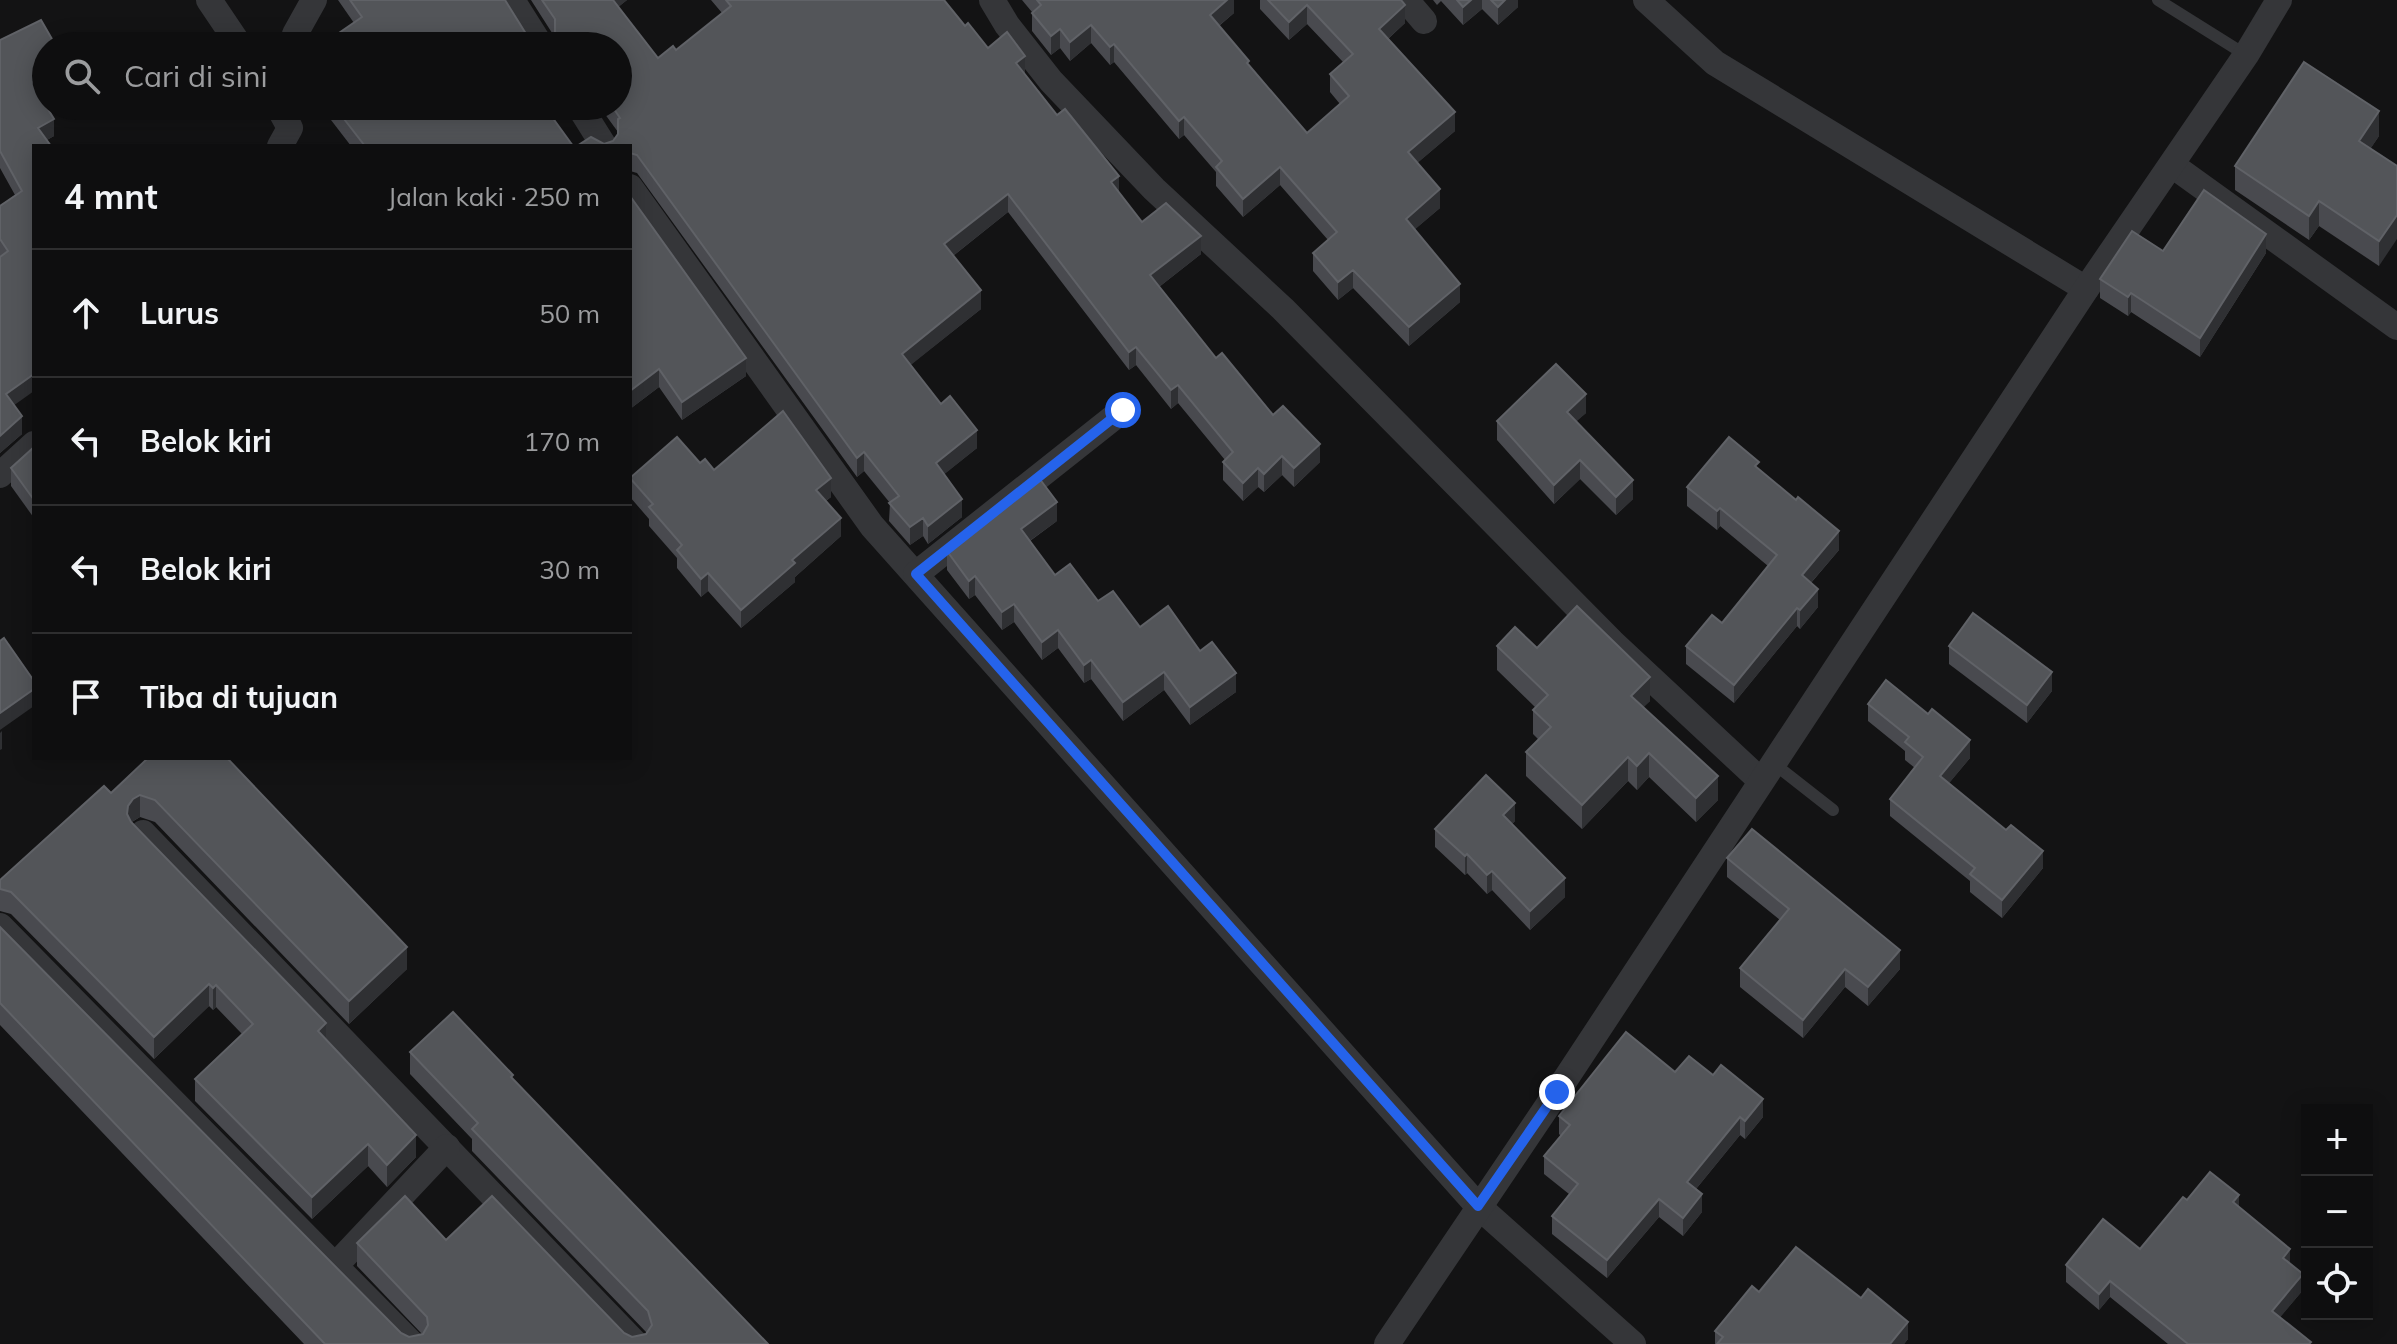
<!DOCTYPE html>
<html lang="id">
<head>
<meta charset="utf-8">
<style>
	body { margin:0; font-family:Mulish,sans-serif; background:#1c1c1d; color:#f1f3f6 }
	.controls { position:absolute; right:24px; bottom:24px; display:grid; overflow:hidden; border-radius:0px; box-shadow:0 4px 20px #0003 }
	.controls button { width:72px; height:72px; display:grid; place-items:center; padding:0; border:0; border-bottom:2px solid #2e2e2f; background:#0e0e0f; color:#f1f3f6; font:40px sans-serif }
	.stop { position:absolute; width:24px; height:24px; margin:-18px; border:6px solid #2563eb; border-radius:50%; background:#fff }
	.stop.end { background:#2563eb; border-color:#fff; box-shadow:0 2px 8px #0008 }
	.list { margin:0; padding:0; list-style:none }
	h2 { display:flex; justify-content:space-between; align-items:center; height:104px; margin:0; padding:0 32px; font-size:34px }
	h2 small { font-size:26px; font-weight:400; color:#9b9c9e }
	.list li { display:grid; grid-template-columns:52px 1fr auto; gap:24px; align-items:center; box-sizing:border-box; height:128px; padding:0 32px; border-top:2px solid #2e2e2f }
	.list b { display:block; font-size:30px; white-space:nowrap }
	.list em { font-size:26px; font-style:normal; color:#9b9c9e }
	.icon { flex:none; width:44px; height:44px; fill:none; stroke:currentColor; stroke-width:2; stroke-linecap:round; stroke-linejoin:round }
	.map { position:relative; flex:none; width:2397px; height:1344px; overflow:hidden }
	.search { position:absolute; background:#0e0e0f; box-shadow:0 4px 20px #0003; left:32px; top:32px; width:600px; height:88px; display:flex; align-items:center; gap:20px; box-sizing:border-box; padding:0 28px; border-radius:44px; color:#9b9c9e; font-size:30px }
	.panel { position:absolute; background:#0e0e0f; box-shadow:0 4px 20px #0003; left:32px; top:144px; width:600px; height:616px; border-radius:0px }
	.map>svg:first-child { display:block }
</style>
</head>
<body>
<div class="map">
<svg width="2397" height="1344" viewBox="0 0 2397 1344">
	<rect width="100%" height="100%" fill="#131314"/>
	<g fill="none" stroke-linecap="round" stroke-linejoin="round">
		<g stroke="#353639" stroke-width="12">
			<path d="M2158,0L2246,55"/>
			<path d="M1773,763L1833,810"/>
		</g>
		<g stroke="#353639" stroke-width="26">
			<path d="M209,0L240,46"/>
			<path d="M512,0L541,46"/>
			<path d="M992,0L1007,25L1051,81L1154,189L1283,309L1612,642L1760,780"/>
			<path d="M1406,0L1424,21"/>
			<path d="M1646,0L1715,63L2086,289"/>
			<path d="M297,46L295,34L314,0"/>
			<path d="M278,106L290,128L280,146"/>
			<path d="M579,106L604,146"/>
			<path d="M2172,165L2397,327"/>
			<path d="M630,187L872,526L1478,1206L1633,1344"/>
			<path d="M0,475L34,444"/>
			<path d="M916,574L1123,410"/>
			<path d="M143,833L636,1344"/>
			<path d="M0,926L412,1344"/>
			<path d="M335,1266L447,1147"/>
			<path d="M1387,1344L1557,1092L2086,289L2246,55L2279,0"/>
		</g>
	</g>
	<g fill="#494a4f">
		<path d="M338,0H505L528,37L541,44L549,42L554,36L531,0H627L618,7L658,58L676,50L722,13L711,0H932L965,26L988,48L1025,75L1142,222L1201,254L1159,287L1216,358L1320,462L1294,487L1282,475L1264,492L1258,487L1243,501L1223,480V462L1225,460L1178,403L1171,409L1136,365L1129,370L1008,212L953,256L981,309L910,365L977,448L944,474L962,517L928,544L923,536L910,545L889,521L890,503L864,471L857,477L637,173L630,171V146L604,144L613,141L618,135V132L599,106H618V46H326V42L354,23Z"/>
		<path d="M1022,0H1234V13L1219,26L1249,66L1307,133L1340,104L1330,92V74L1343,62L1307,24L1289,40L1260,9V0H1401L1405,23L1388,39L1455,131L1417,163L1440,208L1415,229L1460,302L1409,346L1353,288L1338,300L1313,271V253L1328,240L1280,185L1243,217L1216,186V172L1184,135L1179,139L1114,62L1110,65L1091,43L1070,61L1060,48L1051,55L1032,31V12Z"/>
		<path d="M1433,0H1518V7L1498,25L1482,9L1463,25L1441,1L1437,5Z"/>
		<path d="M0,40L46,46V92L41,95L54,136L47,140L14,405L22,434L0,453V206L15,195L0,168Z"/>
		<path d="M331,106H564V109L552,116L573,146H351L331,120Z"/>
		<path d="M2379,136L2370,149L2397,166L2379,266L2319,226L2309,240L2235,190V166Z"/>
		<path d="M630,196L746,376L682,420L659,387L630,409Z"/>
		<path d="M2163,251L2266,253L2200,357L2131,312L2128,316L2100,298V279Z"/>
		<path d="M1586,413L1576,421L1633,499L1616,515L1580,479L1554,504L1497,440V421Z"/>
		<path d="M34,447V518L11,486V468Z"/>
		<path d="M700,463L714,470L831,497L826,501L841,536L795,577V582L741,628L708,591L701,597L677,568V558L649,526V519L630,497V478Z"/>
		<path d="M1759,470L1839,550L1811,583L1818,607L1800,629L1797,626L1734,703L1686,664V646L1722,623L1768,566L1720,526L1717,530L1687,506V487Z"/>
		<path d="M1057,521L1030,541L1055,575L1140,627L1200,651L1236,692L1190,725L1164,690L1123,721L1091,679L1084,683L1058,648L1042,660L1014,622L1002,630L975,595L969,599L947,570V551Z"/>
		<path d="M1497,646L1537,648L1650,701L1643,707L1718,800L1696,822L1649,777L1637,790L1628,781L1582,829L1526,776V752L1539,740L1533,734V710L1536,708L1497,670Z"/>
		<path d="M1949,646L2052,691L2027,723L1949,664Z"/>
		<path d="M1868,704L1970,758L1949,783L2043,868L2002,918L1970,892V881L1890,816V799L1915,768L1905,760V751L1868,721Z"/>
		<path d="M148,758L407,969L349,1024L155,822L140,817L132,822L326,1040L416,1157L387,1187L368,1166L312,1219L195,1101V1079L242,1034L216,1007L213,1010L209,1006L154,1059L11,914L0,911V880L111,793Z"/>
		<path d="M1515,821L1512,824L1565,897L1530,930L1492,890L1487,894L1467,873L1465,875L1435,847V829Z"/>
		<path d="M1727,858L1900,969L1868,1006L1845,987L1803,1038L1740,987V968L1780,920L1727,877Z"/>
		<path d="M0,927L401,1333L409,1337L422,1334L357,1266V1243L446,1240L632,1337L647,1333L472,1151V1139L410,1074V1052L513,1079L768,1344H304L0,1025Z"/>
		<path d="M1675,1072L1763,1117L1745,1139L1740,1135L1696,1189L1702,1212L1683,1236L1659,1217L1607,1278L1552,1234V1216L1569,1194L1544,1174V1156L1561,1136L1559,1134V1116Z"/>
		<path d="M2187,1200L2239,1207L2290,1263L2303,1290L2280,1317L2311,1344H2168L2110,1297L2099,1310L2066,1282V1265L2140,1249Z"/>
		<path d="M1759,1292L1908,1339L1904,1344H1715V1331Z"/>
	</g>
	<g fill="#2f3033">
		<path d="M610,0H627L610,14Z"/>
		<path d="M1227,0H1234V13L1210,33V15Z"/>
		<path d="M1471,0H1482V9L1463,25V7Z"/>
		<path d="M1505,0H1518V7L1498,25V7Z"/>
		<path d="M1307,5V24L1289,40V22Z"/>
		<path d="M1405,5V23L1379,47V29Z"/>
		<path d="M1091,25V43L1070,61V42Z"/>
		<path d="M1060,29V48L1051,55V36Z"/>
		<path d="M1114,44V62L1110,65V47Z"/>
		<path d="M1025,56V74L1016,63Z"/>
		<path d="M46,75V92L33,99V82Z"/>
		<path d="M543,106H564V109L543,122Z"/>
		<path d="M2379,111V136L2359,166V141Z"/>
		<path d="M1455,112V131L1408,171V152Z"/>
		<path d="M1184,117V135L1179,139V121Z"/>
		<path d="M54,119V136L38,145V128Z"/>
		<path d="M1280,167V185L1243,217V199Z"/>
		<path d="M1119,176V194L1111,182Z"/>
		<path d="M1440,189V208L1406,237V219Z"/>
		<path d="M1008,194V212L944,263V244Z"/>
		<path d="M2319,201V226L2309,240V216Z"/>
		<path d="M2397,215V239L2379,266V241Z"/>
		<path d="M2266,234V253L2200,357V338Z"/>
		<path d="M1201,236V254L1150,294V275Z"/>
		<path d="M1353,270V288L1338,300V282Z"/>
		<path d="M1460,284V302L1409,346V327Z"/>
		<path d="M981,290V309L902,372V354Z"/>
		<path d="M2131,293V312L2128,316V297Z"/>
		<path d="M1136,347V365L1129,370V352Z"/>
		<path d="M746,358V376L682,420V402Z"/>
		<path d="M659,369V387L630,409V391Z"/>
		<path d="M34,374V391L6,411V394Z"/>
		<path d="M1178,385V403L1171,409V390Z"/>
		<path d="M1586,394V413L1567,430V412Z"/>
		<path d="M22,416V434L0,453V436Z"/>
		<path d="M977,430V448L936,481V463Z"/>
		<path d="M1320,444V462L1294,487V468Z"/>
		<path d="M864,452V471L857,477V458Z"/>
		<path d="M1282,456V475L1264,492V474Z"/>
		<path d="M1580,460V479L1554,504V485Z"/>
		<path d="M1258,468V487L1243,501V483Z"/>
		<path d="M831,478V497L816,508V490Z"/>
		<path d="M1633,480V499L1616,515V497Z"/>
		<path d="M962,499V517L928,544V526Z"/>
		<path d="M1057,502V521L1021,547V529Z"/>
		<path d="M1720,508V526L1717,530V511Z"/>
		<path d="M841,518V536L795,577V582L741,628V610L792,560Z"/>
		<path d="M923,518V536L910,545V527Z"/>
		<path d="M1839,531V550L1802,593V575Z"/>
		<path d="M708,573V591L701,597V579Z"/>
		<path d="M975,576V595L969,599V581Z"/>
		<path d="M1818,589V607L1800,629V610Z"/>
		<path d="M1014,604V622L1002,630V612Z"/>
		<path d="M1797,608V626L1734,703V685Z"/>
		<path d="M1058,630V648L1042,660V642Z"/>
		<path d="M1091,660V679L1084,683V665Z"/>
		<path d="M1164,672V690L1123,721V702Z"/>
		<path d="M2052,672V691L2027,723V705Z"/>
		<path d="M1236,673V692L1190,725V707Z"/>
		<path d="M1650,677V701L1631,720V696Z"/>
		<path d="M34,689V706L0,730V713Z"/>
		<path d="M2,731V749L0,750V733Z"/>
		<path d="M1970,740V758L1940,794V776Z"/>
		<path d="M1649,753V777L1637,790V766Z"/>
		<path d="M1628,757V781L1582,829V805Z"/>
		<path d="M1718,776V800L1696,822V798Z"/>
		<path d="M140,795V817L133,821L128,828V806L133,799Z"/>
		<path d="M1515,803V821L1503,834V815Z"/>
		<path d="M2043,851V868L2002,918V900Z"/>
		<path d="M1467,854V873L1465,875V856Z"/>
		<path d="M1492,871V890L1487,894V875Z"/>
		<path d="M1565,878V897L1530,930V911Z"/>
		<path d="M407,947V969L349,1024V1001Z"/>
		<path d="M1900,950V969L1868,1006V987Z"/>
		<path d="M1845,969V987L1803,1038V1020Z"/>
		<path d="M209,984V1006L154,1059V1037Z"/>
		<path d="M216,985V1007L213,1010V988Z"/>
		<path d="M326,1023V1046L318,1031Z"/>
		<path d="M1763,1099V1117L1745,1139V1121Z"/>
		<path d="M1740,1117V1135L1687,1200V1182Z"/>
		<path d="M416,1135V1157L387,1187V1165Z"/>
		<path d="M368,1144V1166L312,1219V1197Z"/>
		<path d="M1702,1194V1212L1683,1236V1218Z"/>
		<path d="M2239,1195V1212L2233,1202Z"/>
		<path d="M1659,1199V1217L1607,1278V1260Z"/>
		<path d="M2290,1249V1266L2283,1258Z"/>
		<path d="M2303,1274V1290L2272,1327V1311Z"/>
		<path d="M2110,1281V1297L2099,1310V1294Z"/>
		<path d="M1908,1322V1339L1904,1344H1890Z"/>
	</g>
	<g fill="#535559" stroke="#606267" stroke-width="2">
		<path d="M350,0H505L528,37L541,44L549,42L555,34V19L542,0H613L658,58L673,46L676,50L731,6L726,0H944L965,26L968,23L988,48L1007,32L1025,56L1016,63L1057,115L1065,109L1119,176L1111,182L1142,222L1166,203L1201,236L1150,275L1216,358L1222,353L1273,415L1283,406L1320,444L1294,468L1282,456L1264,474L1258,468L1243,483L1223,462L1233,452L1178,385L1171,390L1136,347L1129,352L1008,194L944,244L981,290L902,354L941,404L950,396L977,430L936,463L962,499L928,526L923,518L910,527L889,503L899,496L864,452L857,458L637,155L630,153V146H577L591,137L604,144L613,141L618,134V119L620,118L612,106H618V46H329L326,42L362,17Z"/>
		<path d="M1037,0H1227L1210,15L1249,61L1247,63L1307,133L1349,96L1330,74L1353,54L1307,5L1289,22L1268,0H1401L1405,5L1379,29L1455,112L1408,152L1440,189L1406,219L1460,284L1409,327L1353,270L1338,282L1313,253L1337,232L1280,167L1243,199L1216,167L1222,161L1184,117L1179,121L1114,44L1110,47L1091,25L1070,42L1060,29L1051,36L1032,13L1041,5Z"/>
		<path d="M1457,0H1471L1463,7Z"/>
		<path d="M1491,0H1505L1498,7Z"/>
		<path d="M41,20L56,46H46V75L33,82L46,106L54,119L38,128L51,146H34V374L6,394L22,416L0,436V257L8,251L0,239V206L22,191L0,151V40Z"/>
		<path d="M2304,62L2379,111L2359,141L2397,166V215L2379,241L2319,201L2309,216L2235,166Z"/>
		<path d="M334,106H544L573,146H365Z"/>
		<path d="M2204,190L2266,234L2200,338L2131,293L2128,297L2100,279L2132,231L2163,251Z"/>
		<path d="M630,196L746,358L682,402L659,369L630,391Z"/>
		<path d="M1556,364L1586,394L1567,412L1633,480L1616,497L1580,460L1554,485L1497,421Z"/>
		<path d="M783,411L831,478L816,490L841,518L792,560L795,563L741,610L708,573L701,579L677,550L682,545L649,507L653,504L630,478L677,437L700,463L705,459L714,470Z"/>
		<path d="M1729,437L1759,462L1755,466L1796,500L1798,497L1839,531L1802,575L1818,589L1800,610L1797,608L1734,685L1686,646L1712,615L1722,623L1777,555L1720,508L1717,511L1687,487Z"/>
		<path d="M34,447V500L11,468Z"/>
		<path d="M1039,478L1057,502L1021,529L1055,575L1070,564L1098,601L1113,591L1140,627L1168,606L1200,651L1212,642L1236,673L1190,707L1164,672L1123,702L1091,660L1084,665L1058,630L1042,642L1014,604L1002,612L975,576L969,581L947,551Z"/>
		<path d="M1577,606L1650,677L1631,696L1718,776L1696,798L1649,753L1637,766L1628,757L1582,805L1526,752L1551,727L1533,710L1548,695L1497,646L1515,627L1537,648Z"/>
		<path d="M1973,613L2052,672L2027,705L1949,646Z"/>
		<path d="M4,638L34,681V689L0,713V641Z"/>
		<path d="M1886,680L1928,714L1932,709L1970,740L1940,776L2006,830L2011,825L2043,851L2002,900L1970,874L1975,868L1890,799L1923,757L1905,742L1909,737L1868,704Z"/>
		<path d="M148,758H227L407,947L349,1001L155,800L140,795L133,799L128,806L127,814L131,822L326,1023L318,1031L416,1135L387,1165L368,1144L312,1197L195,1079L253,1024L216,985L213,988L209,984L154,1037L11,892L0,889V880L104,786L111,793Z"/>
		<path d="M1486,775L1515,803L1503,815L1565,878L1530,911L1492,871L1487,875L1467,854L1465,856L1435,829Z"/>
		<path d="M1752,829L1900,950L1868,987L1845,969L1803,1020L1740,968L1789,909L1727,858Z"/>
		<path d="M0,927L401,1333L409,1337L423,1334L428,1325L427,1317L357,1243L405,1196L446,1240L492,1196L624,1333L632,1337L646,1334L652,1325L648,1311L472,1129L478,1123L410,1052L453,1012L513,1075L511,1077L768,1344H325L0,1003Z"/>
		<path d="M1626,1032L1675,1072L1689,1056L1713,1075L1721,1065L1763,1099L1745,1121L1740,1117L1687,1182L1702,1194L1683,1218L1659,1199L1607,1260L1552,1216L1578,1184L1544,1156L1570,1125L1559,1116Z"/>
		<path d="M2210,1172L2239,1195L2233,1202L2290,1249L2283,1258L2303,1274L2272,1311L2311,1342L2309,1344H2188L2110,1281L2099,1294L2066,1265L2103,1219L2140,1249L2183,1197L2187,1200Z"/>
		<path d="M1796,1247L1861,1298L1868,1289L1908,1322L1890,1344H1717L1723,1337L1715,1331L1752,1286L1759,1292Z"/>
	</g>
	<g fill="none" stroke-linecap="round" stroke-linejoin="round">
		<path stroke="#2563eb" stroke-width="10" d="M1123,410L916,574L1478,1206L1557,1092"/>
	</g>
</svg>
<div class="controls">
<button>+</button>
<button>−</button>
<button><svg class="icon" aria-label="locate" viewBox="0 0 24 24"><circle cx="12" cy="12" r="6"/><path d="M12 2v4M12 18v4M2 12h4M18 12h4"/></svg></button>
</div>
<div class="stop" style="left:1123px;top:410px"></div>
<div class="stop end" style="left:1557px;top:1092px"></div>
<div class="search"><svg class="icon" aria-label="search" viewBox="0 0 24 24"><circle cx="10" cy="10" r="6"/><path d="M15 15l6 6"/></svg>Cari di sini</div>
<section class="panel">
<h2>4 mnt<small>Jalan kaki · 250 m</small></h2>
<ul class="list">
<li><svg class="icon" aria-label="ahead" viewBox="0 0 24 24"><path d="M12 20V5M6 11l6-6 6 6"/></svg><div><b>Lurus</b></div><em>50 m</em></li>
<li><svg class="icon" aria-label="left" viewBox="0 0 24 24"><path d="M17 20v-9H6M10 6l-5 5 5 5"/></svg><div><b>Belok kiri</b></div><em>170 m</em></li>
<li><svg class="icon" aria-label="left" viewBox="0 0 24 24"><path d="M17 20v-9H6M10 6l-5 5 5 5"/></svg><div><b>Belok kiri</b></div><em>30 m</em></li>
<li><svg class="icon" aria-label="arrive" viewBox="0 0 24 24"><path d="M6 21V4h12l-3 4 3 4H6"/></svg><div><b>Tiba di tujuan</b></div></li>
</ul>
</section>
</div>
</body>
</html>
